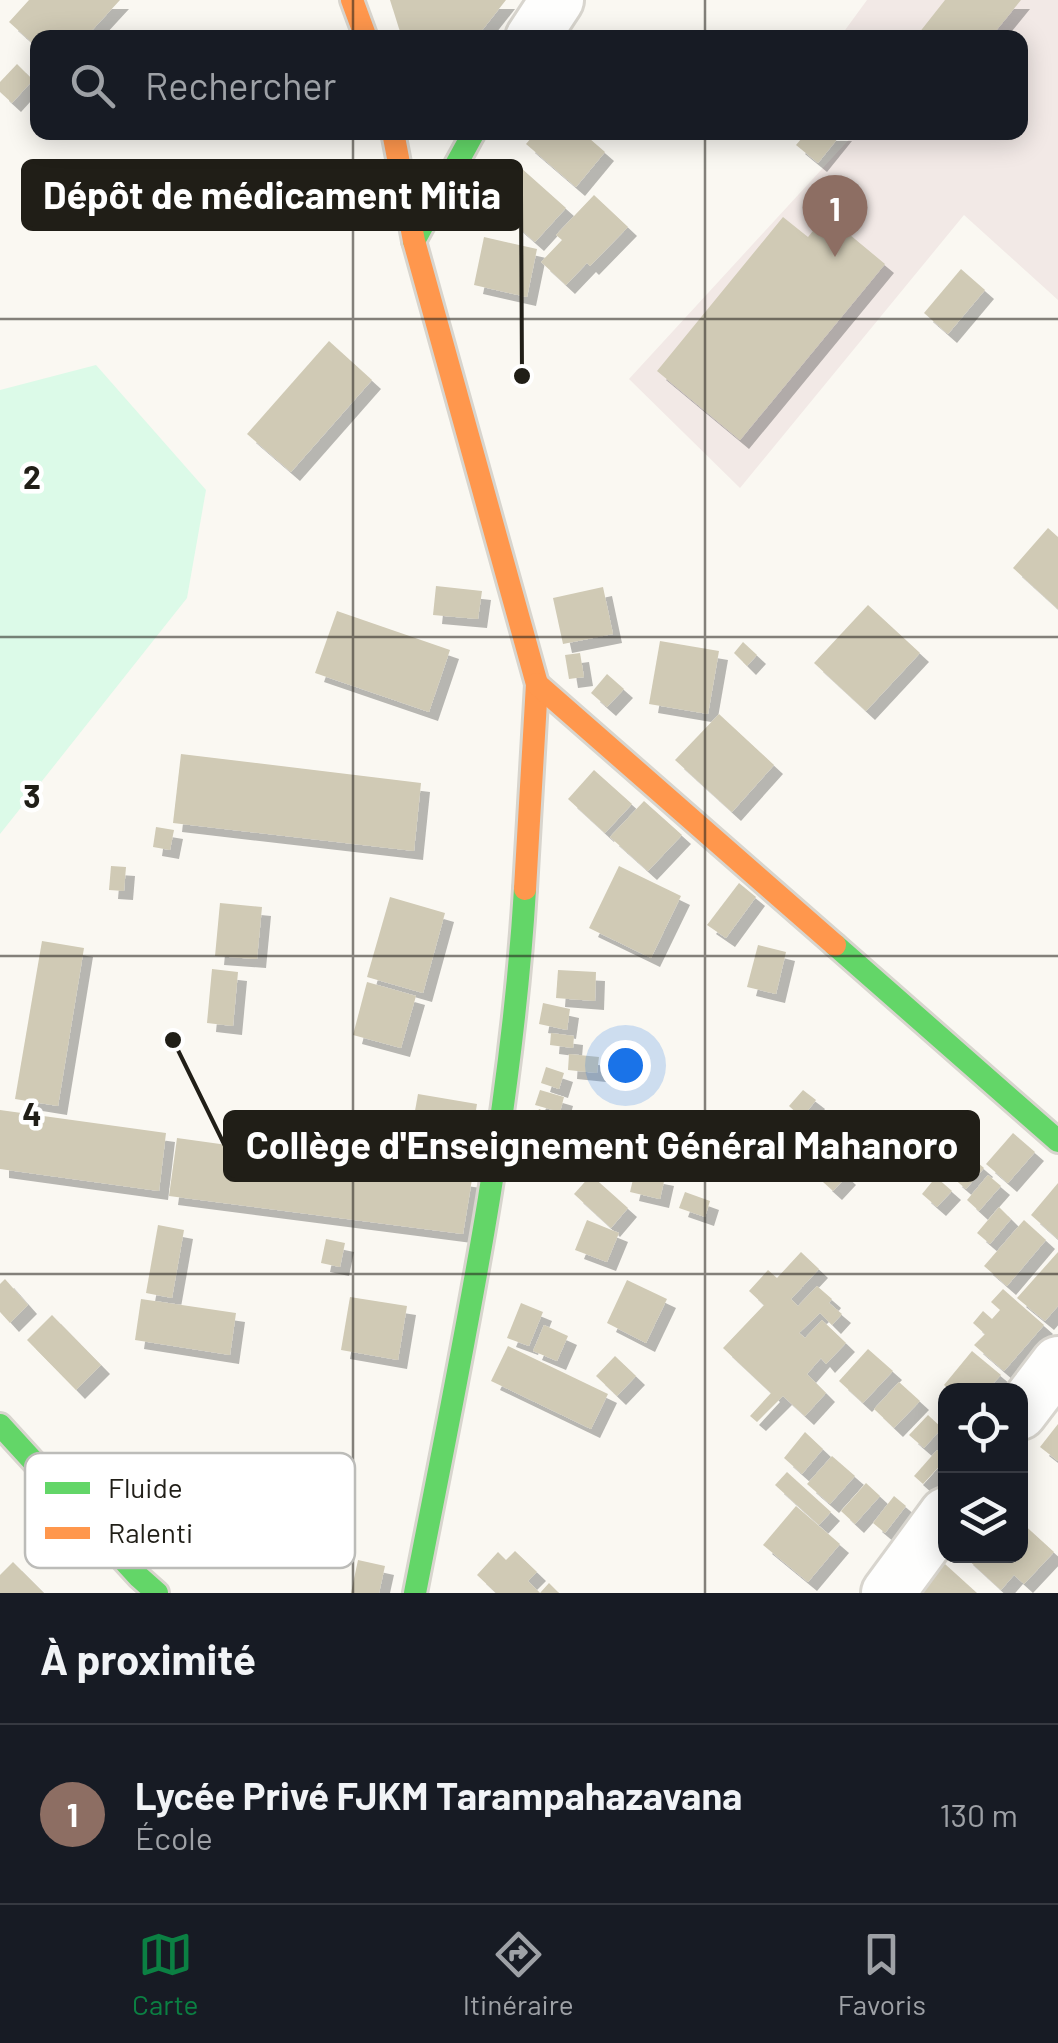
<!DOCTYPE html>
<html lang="fr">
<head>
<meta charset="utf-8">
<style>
	body { margin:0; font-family:Barlow,sans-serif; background:#20242c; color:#f1f3f6 }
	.controls { position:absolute; right:30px; bottom:30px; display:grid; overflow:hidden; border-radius:20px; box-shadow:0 5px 25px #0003 }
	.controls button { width:90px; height:90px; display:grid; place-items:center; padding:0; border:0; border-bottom:2px solid #363941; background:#171b24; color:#f1f3f6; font:50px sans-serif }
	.you { position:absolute; left:625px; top:1065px; width:35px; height:35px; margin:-25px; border:8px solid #fff; border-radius:50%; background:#1a73e8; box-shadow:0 0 0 15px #1a73e833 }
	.badge { display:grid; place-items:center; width:65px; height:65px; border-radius:50%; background:#0b8043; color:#fff; font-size:32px; font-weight:700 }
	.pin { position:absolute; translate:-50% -82px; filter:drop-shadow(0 2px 5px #0008) }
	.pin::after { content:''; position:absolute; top:52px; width:35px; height:30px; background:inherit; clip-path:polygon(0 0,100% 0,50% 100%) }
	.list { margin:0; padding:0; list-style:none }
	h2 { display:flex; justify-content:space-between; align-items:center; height:130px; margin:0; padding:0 40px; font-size:42px }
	h2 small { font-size:32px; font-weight:400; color:#9ea1a6 }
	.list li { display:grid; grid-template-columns:65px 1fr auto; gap:30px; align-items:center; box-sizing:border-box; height:180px; padding:0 40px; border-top:2px solid #363941 }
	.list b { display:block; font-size:38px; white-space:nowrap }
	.list p { margin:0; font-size:32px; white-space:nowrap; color:#9ea1a6 }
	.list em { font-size:32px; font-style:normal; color:#9ea1a6 }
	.icon { flex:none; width:55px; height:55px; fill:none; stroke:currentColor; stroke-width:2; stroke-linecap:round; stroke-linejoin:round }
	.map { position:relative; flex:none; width:1058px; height:1593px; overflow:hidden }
	.search { position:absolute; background:#171b24; box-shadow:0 5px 25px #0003; left:30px; right:30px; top:30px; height:110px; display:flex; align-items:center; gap:25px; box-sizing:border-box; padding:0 35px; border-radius:20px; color:#9ea1a6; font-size:38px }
	.sheet { height:310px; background:#171b24 }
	nav { display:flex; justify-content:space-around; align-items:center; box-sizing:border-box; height:140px; border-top:2px solid #363941; background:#171b24; font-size:28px; color:#9ea1a6 }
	nav a { display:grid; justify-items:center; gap:5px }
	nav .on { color:#0b8043 }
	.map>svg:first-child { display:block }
</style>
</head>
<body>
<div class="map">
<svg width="1058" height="1593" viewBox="0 0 1058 1593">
	<defs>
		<filter id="shadow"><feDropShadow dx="9" dy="9" stdDeviation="0" flood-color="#0004"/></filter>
	</defs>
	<rect width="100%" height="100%" fill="#faf8f2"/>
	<path fill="#f2e9e6" d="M867,0H1058V300L964,215L740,488L629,379L855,133L1020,132V38L840,37Z"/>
	<path fill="#dcfae8" d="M96,365L206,490L187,598L0,834V390Z"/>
	<g fill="#d0cab5" filter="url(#shadow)">
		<path d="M29,0H120L85,38H38V48L9,22Z"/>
		<path d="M390,0H506L476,38H402Z"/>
		<path d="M945,0H1021L990,38H915Z"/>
		<path d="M17,64L33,80L12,103L0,92V82Z"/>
		<path d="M536,132H582L605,152L576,187L526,144Z"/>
		<path d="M807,132H843L818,163L796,145Z"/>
		<path d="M511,159L566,208L535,242L503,214L514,201L491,180Z"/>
		<path d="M594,195L628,227L590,266L587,263L566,285L541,262L562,240L556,235Z"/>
		<path d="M826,215L885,264L740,440L657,371L783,217L808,237Z"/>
		<path d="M484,237L537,249L527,297L474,285Z"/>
		<path d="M961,269L985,290L948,334L924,313Z"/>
		<path d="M329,341L372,380L291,472L247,434Z"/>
		<path d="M1048,528L1058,537V609L1013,568Z"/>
		<path d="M436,586L482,591L478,619L433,615Z"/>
		<path d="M603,587L613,634L563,644L553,598Z"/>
		<path d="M868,605L920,653L866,711L814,663Z"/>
		<path d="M337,611L450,650L429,712L315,673Z"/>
		<path d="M660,641L719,651L708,714L649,704Z"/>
		<path d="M743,642L757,655L747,666L734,653Z"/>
		<path d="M580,653L584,677L569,679L565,655Z"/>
		<path d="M607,674L624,689L607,707L591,693Z"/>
		<path d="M719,714L774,765L732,812L675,760Z"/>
		<path d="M181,754L421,783L414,851L173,823Z"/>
		<path d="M594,770L632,804L605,833L568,799Z"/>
		<path d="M644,801L682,835L648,871L610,837Z"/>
		<path d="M156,827L174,830L170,850L153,847Z"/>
		<path d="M111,866L126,867L124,891L109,890Z"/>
		<path d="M619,866L681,896L651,958L589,928Z"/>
		<path d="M739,883L756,897L726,938L707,925Z"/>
		<path d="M390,897L445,913L423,993L367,977Z"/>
		<path d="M220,903L262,907L257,959L215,956Z"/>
		<path d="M42,941L84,948L58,1106L15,1099Z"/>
		<path d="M758,945L786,952L776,994L747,987Z"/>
		<path d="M212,969L238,972L233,1026L207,1023Z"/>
		<path d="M558,970L596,972L595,1001L556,998Z"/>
		<path d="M367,982L416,996L401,1048L353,1035Z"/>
		<path d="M543,1003L570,1009L567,1030L539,1024Z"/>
		<path d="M551,1033L574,1036L573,1048L550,1045Z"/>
		<path d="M569,1054L599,1057L597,1073L568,1070Z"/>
		<path d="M546,1067L564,1073L559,1089L541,1083Z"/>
		<path d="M540,1090L564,1097L560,1112L535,1105Z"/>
		<path d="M803,1090L816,1100L802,1118L789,1106Z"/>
		<path d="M418,1094L477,1104L467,1166L407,1156Z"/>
		<path d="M539,1109L567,1120L561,1135L533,1124Z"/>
		<path d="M0,1110L166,1133L159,1191L0,1169Z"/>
		<path d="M1013,1133L1035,1152L1008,1183L986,1164Z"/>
		<path d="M177,1138L472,1179L463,1234L169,1196Z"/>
		<path d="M971,1157L984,1168L966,1189L953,1178Z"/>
		<path d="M836,1166L847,1176L833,1191L823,1182Z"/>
		<path d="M635,1171L665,1177L660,1199L630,1192Z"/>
		<path d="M591,1175L628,1208L611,1228L574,1194Z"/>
		<path d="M988,1175L1001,1186L979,1211L967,1200Z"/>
		<path d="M936,1177L952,1191L937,1207L922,1194Z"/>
		<path d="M1058,1183V1239L1031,1215Z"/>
		<path d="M685,1192L710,1201L705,1217L679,1208Z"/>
		<path d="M999,1207L1011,1219L990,1244L977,1233Z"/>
		<path d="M587,1220L619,1233L607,1262L575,1250Z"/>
		<path d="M1024,1220L1046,1240L1007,1286L984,1266Z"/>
		<path d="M158,1225L184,1230L172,1298L146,1293Z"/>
		<path d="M326,1239L345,1243L340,1267L321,1263Z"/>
		<path d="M801,1252L819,1269L791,1299L798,1306L817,1286L832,1299L829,1303L842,1314L832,1325L820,1313L799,1333L805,1338L822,1320L846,1343L826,1364L821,1358L807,1374L826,1393L805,1416L783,1396L757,1422L750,1416L771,1393L723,1348L764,1305L749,1291L768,1270L777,1278Z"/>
		<path d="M1058,1252V1306L1045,1321L1017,1298Z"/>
		<path d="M5,1279L28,1305L10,1323L0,1312V1284Z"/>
		<path d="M627,1280L667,1299L646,1343L607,1323Z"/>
		<path d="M1003,1289L1044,1325L1004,1371L974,1345L985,1334L973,1323L983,1311L992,1319L1000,1310L991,1302Z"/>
		<path d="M350,1297L407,1306L398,1360L341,1350Z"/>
		<path d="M141,1299L236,1313L230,1355L135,1340Z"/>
		<path d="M521,1303L543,1312L529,1346L507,1338Z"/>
		<path d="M52,1315L101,1365L76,1390L27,1340Z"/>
		<path d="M544,1325L568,1336L557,1361L533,1351Z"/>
		<path d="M508,1346L608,1394L591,1429L491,1381Z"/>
		<path d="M868,1349L893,1371L863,1403L839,1381Z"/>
		<path d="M972,1351L1001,1375L987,1390H950L944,1385Z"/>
		<path d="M615,1356L636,1376L617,1396L596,1376Z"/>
		<path d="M899,1382L920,1401L894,1428L874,1409Z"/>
		<path d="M928,1415L942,1428L924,1448L909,1435Z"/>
		<path d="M1058,1424V1461L1040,1447Z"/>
		<path d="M805,1432L823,1449L802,1474L784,1458Z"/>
		<path d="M937,1450L946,1459L923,1484L914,1476Z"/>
		<path d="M832,1456L855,1476L830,1504L807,1484Z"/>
		<path d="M787,1472L831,1512L819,1525L775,1485Z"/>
		<path d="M866,1483L880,1496L855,1524L841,1511Z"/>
		<path d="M894,1496L906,1506L885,1533L873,1523Z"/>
		<path d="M796,1506L840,1544L808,1582L763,1545Z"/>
		<path d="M1020,1521L1054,1552L1024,1584L1014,1575L1001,1590L964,1556H1020Z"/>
		<path d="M515,1551L537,1572L528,1581L540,1593L549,1583L559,1593H496L477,1575L498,1552L506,1560Z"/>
		<path d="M358,1560L385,1566L379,1593H351Z"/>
		<path d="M13,1562L44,1593H0V1575Z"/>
		<path d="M945,1564L977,1593H919Z"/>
	</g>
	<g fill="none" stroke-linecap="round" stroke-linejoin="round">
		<g stroke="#d8d5ce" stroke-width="58">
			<g id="street">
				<path d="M532,38L557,0"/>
				<path d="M1020,1413L1058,1363"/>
				<path d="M888,1593L946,1514"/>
			</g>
		</g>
		<g stroke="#d8d5ce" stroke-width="28">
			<g id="fast">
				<path d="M414,241L474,132"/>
				<path d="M835,945L1058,1141"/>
				<path d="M0,1425L139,1577L157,1593"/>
				<path d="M415,1593C460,1361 511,1125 525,889"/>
			</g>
		</g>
		<g stroke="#d8d5ce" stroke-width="28">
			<g id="slow">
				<path d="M352,0L366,38"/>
				<path d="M393,132L414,241L537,684L525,889"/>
				<path d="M537,684L835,945"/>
			</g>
		</g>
		<use href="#street" stroke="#fefefd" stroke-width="52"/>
		<use href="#fast" stroke="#63d668" stroke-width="22"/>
		<use href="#slow" stroke="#ff974d" stroke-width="22"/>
	</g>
	<path fill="none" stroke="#201e17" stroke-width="2.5" stroke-opacity="0.55" d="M353,0V38M705,0V38M353,132V1593M705,132V1593M0,319H1058M0,637H1058M0,956H1058M0,1274H1058"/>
	<rect x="25" y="1453" width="330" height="115" rx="15" fill="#fff" stroke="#bcbcb9" stroke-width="2.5"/>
	<rect x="45" y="1482" width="45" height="12" fill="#63d668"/>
	<rect x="45" y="1527" width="45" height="12" fill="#ff974d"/>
	<g font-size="28" fill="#201e17">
		<text x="108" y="1498">Fluide</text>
		<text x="108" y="1543">Ralenti</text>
	</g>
	<g font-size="32" text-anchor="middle" font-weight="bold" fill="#201e17" stroke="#fff" stroke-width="9" stroke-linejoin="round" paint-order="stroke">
		<text x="32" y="489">2</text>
		<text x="32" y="808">3</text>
		<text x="32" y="1126">4</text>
	</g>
	<path fill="none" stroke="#201e17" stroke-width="4" d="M522 376L521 195M173 1040L225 1146"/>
	<g fill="#201e17" stroke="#fff" stroke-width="4">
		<circle cx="522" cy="376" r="10"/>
		<circle cx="173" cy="1040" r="10"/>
	</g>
	<g fill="#201e17" stroke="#201e17" stroke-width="4">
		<rect x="23" y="161" width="498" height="68" rx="10"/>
		<rect x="225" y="1112" width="753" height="68" rx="10"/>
	</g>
	<g font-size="38" text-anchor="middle" font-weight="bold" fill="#fff">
		<text x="272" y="209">Dépôt de médicament Mitia</text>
		<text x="602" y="1159">Collège d'Enseignement Général Mahanoro</text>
	</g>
</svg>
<div class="controls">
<button><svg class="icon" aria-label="locate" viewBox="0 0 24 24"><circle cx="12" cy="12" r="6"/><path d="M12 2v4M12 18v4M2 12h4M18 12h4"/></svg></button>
<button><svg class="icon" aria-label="layers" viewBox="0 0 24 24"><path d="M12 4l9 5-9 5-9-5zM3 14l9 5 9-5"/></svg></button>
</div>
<div class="you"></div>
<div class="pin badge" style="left:835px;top:257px;background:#8d6e63">1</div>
<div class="search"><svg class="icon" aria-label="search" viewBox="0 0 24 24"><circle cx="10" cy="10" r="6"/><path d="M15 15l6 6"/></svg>Rechercher</div>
</div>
<section class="sheet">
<h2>À proximité<small></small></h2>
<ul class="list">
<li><span class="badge" style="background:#8d6e63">1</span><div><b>Lycée Privé FJKM Tarampahazavana</b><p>École</p></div><em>130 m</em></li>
</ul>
</section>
<nav>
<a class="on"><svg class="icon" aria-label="map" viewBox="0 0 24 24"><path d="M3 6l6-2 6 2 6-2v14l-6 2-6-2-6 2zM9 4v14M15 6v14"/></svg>Carte</a>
<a><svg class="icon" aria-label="directions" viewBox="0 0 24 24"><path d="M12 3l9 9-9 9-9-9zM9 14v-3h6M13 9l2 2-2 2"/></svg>Itinéraire</a>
<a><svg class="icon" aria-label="saved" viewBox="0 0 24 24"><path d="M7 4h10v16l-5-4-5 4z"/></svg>Favoris</a>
</nav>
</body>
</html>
